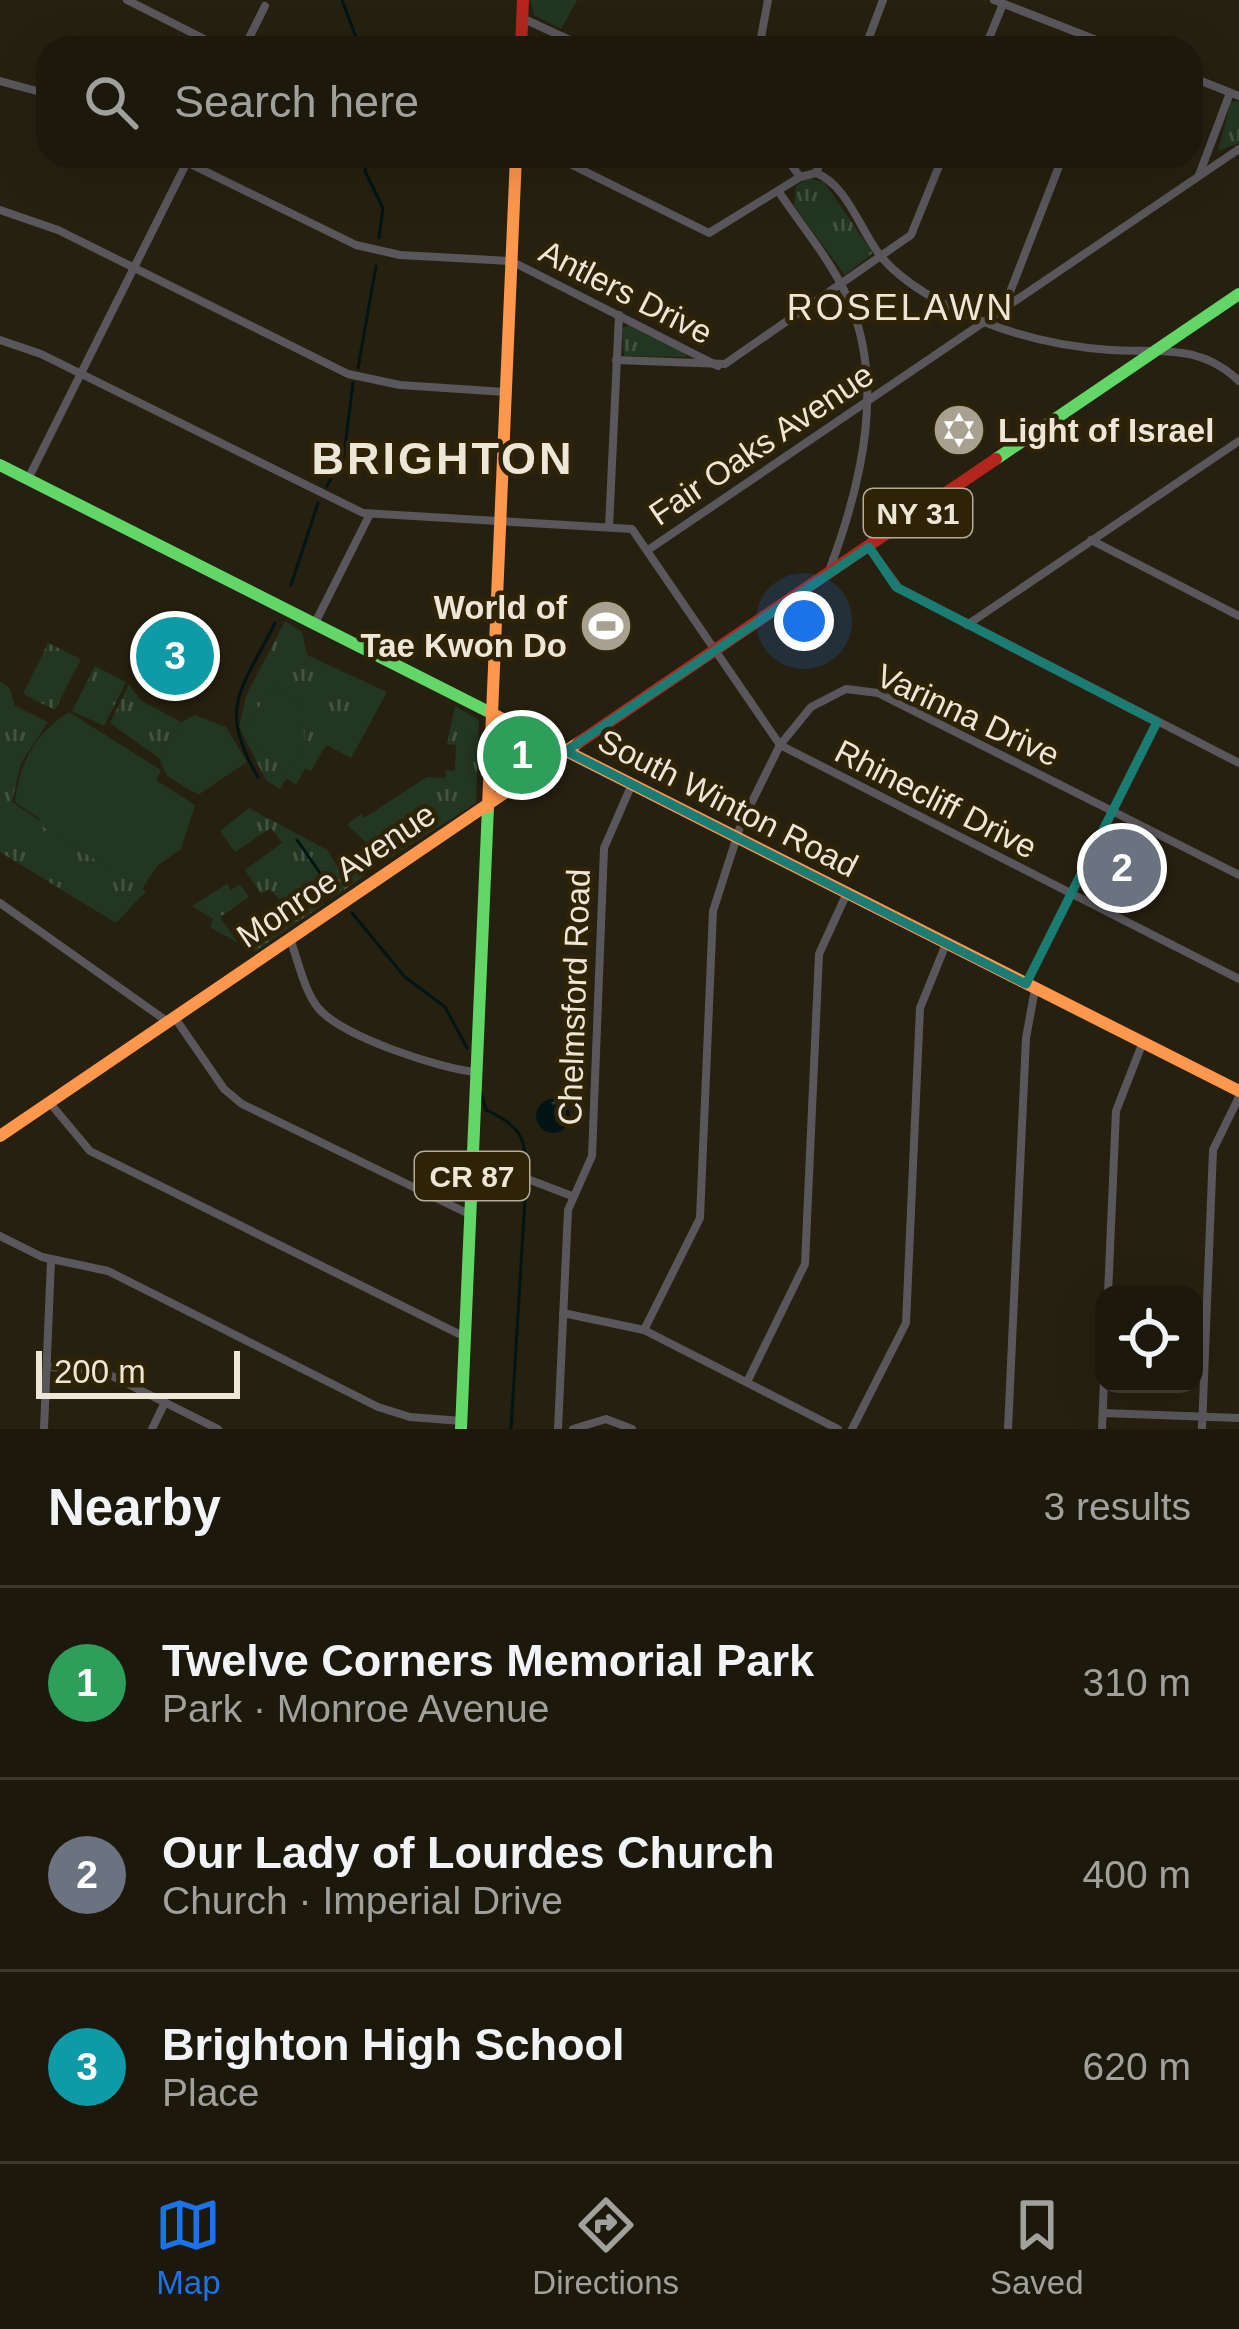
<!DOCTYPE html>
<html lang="en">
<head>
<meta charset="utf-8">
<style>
	body { margin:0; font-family:Arial,sans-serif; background:#29251a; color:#f1f3f6 }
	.controls { position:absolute; right:36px; bottom:36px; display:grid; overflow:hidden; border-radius:24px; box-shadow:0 12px 48px #0002 }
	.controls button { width:108px; height:108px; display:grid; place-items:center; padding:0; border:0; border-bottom:3px solid #3a372d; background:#1c180c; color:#f1f3f6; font:60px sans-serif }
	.scale { position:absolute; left:36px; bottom:30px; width:204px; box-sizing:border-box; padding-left:12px; border:6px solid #eee6d6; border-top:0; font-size:33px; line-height:42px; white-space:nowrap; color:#eee6d6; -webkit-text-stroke:9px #2f2307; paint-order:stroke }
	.you { position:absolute; left:804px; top:621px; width:42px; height:42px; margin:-30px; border:9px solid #fff; border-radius:50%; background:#1a73e8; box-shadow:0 0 0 18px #1a73e833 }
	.badge { display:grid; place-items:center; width:78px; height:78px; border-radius:50%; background:#1a73e8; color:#fff; font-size:39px; font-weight:700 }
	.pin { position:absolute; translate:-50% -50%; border:6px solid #fff; box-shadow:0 3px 12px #0006 }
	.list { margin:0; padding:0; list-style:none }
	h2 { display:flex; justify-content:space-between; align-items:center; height:156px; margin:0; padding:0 48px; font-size:51px }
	h2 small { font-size:39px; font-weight:400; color:#a0a09d }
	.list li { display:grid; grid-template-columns:78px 1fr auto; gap:36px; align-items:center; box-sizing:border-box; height:192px; padding:0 48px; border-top:3px solid #3a372d }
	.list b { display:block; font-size:45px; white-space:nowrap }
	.list p { margin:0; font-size:39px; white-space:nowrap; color:#a0a09d }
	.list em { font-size:39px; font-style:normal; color:#a0a09d }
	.icon { flex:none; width:66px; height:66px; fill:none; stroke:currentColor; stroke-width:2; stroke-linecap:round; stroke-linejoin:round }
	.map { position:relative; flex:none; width:1239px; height:1429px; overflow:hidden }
	.search { position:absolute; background:#1c180c; box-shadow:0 12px 48px #0002; left:36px; right:36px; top:36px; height:132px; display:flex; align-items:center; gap:30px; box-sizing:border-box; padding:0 42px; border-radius:36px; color:#a0a09d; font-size:45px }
	.sheet { height:732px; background:#1c180c }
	nav { display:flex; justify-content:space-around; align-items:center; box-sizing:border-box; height:168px; border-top:3px solid #3a372d; background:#1c180c; font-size:33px; color:#a0a09d }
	nav a { display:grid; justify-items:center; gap:6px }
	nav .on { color:#1a73e8 }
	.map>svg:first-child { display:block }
</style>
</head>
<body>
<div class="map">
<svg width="1239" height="1429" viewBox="0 0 1239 1429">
	<defs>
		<pattern id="grass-tufts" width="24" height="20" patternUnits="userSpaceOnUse" patternTransform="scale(3)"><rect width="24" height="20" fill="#233621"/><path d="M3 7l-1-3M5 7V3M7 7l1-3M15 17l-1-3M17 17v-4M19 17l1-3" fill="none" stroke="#435340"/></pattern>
		<pattern id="water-ripples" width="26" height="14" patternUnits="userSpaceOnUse" patternTransform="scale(3)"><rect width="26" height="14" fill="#031415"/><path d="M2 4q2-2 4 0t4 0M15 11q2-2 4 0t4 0" fill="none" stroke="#283636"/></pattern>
	</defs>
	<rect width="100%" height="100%" fill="#262010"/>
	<g fill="url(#grass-tufts)">
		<path d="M530,0H577L561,29L534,15Z"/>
		<path d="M1239,101V143L1218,151L1231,102Z"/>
		<path d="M807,178L824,182L873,253L845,275L794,206L796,186Z"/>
		<path d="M629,325L684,353L686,357L624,356L622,329Z"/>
		<path d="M285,621L302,632L307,655L387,692L351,758L326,745L311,771L305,769L296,784L286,779L280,789L266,780L239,727L246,696Z"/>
		<path d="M48,643L81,659L55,710L23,694Z"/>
		<path d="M95,666L126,682L104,726L72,711Z"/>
		<path d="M0,682L9,687L15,706L48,722L21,763L12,802L146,891L116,923L0,852Z"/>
		<path d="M129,684L140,700L181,722L159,758L110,723Z"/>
		<path d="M455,706L479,720L476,803L390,858L383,857L348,826L350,822L361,814L364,818L427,777L445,778L446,770L455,771L456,745L447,744Z"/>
		<path d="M499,727L547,752L501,784L497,779Z"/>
		<path d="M249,808L327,850L338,867L355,872L356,867L366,875L331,899L320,889H307L284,903L269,889L261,894L245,870L282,843L271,828L235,852L220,831Z"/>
		<path d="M227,884L231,890L240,884L249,897L220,917L238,943L210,927L213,919L192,906Z"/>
		<path d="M313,899L324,904L254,952L257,933L263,931L265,938L314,905Z"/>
	</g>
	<g fill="#233621">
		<path d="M272,685L301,704L305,745L287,771L242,735Z"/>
		<path d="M69,712L161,770L156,780L195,805L181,849L157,866L142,889L38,824L40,819L15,802C20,757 40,730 69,712Z"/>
		<path d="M195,715L226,727L247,762L198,795L167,776L159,758L181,722Z"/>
	</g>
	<circle fill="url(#water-ripples)" cx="553" cy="1116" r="17"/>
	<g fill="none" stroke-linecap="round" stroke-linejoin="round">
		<g stroke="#031415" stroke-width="3">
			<path d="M342,0L360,48"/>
			<path d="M368,156L365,171L383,208L379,238"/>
			<path d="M358,368L376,266"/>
			<path d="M327,486L344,455L353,383"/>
			<path d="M291,585L318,503"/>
			<path d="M258,777C216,707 243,688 275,623"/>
			<path d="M297,840L334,893"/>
			<path d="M352,913L405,977L445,1007L467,1048"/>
			<path d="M481,1093L486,1110C517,1124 528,1137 526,1172"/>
			<path d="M511,1429L526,1183"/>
		</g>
		<g stroke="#5a575c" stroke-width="8">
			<path d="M127,0L222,48"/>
			<path d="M994,0L1117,48"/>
			<path d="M522,18L587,48"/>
			<path d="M244,48L265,6"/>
			<path d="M759,48L768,0"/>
			<path d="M865,48L883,0"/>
			<path d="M985,48L1003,4"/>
			<path d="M1191,77L1239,96"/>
			<path d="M0,81L48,94"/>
			<path d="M174,156L356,245L400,255L511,261L718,366"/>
			<path d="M554,156L709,233L800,177"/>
			<path d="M785,156L800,177L816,173C849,186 861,234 883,259C909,288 949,308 984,322C1024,338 1067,347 1110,350C1160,353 1199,343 1239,381"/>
			<path d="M816,173L823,156"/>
			<path d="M1199,175L1230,93"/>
			<path d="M779,192C801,225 828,257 845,292C888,379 861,486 829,571"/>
			<path d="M0,210L58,230L348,374L400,385L505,392"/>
			<path d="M1003,310L1063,156"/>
			<path d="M0,340L41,354L363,513L632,529L780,745L1239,979"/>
			<path d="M616,360L725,364L911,235L943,156"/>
			<path d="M28,479L190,156"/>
			<path d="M609,527L619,315"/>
			<path d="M1091,540L1239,616"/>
			<path d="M869,547L899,588L1239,763"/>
			<path d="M648,550L1239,149"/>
			<path d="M315,623L370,514"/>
			<path d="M967,625L1239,441"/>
			<path d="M0,903L168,1022"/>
			<path d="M290,939C298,960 304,991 319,1009C344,1037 440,1069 477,1072"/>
			<path d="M1026,984L1157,722"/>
			<path d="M175,1018L224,1089L242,1104L471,1215"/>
			<path d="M49,1102L90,1151L465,1337"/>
			<path d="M473,1158L572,1196"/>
			<path d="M0,1236L42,1257L108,1271L378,1407L410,1417L462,1421"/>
			<path d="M1108,1294L1116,1111L1143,1042"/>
			<path d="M563,1313L644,1330L838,1429"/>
			<path d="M644,1330L700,1218L713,911L741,824L780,745L811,707L846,689L878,693L1239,875"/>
			<path d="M47,1367L100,1370L218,1429"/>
			<path d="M747,1382L805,1264L819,954L847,893"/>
			<path d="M1103,1413L1239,1418"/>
			<path d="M44,1429L51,1260"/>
			<path d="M152,1429L165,1402"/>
			<path d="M558,1429L568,1210L592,1156L604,848L632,784"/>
			<path d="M573,1429L606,1419L632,1429"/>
			<path d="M852,1429L906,1323L920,1008L946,944"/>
			<path d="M1008,1429L1026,1038L1035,989"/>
			<path d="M1102,1429L1104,1381"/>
			<path d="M1202,1429L1213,1150L1239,1097"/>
		</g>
		<g stroke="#63d668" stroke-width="12">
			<path d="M996,459L1239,294"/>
			<path d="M0,465L491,713"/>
			<path d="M461,1429L488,807"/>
		</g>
		<g stroke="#ff974d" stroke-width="12">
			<path d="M491,713L1239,1091"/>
			<path d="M488,807L516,156"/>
			<path d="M0,1136L578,743"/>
		</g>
		<g stroke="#b3261e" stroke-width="12">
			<path d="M521,48L523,0"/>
			<path d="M578,743L996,459"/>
		</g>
	</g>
	<path fill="none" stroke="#1a7c73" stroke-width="9" stroke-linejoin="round" d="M869,547L896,587L1157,722L1026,984L566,751Z"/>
	<defs>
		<g id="synagogue-disc" transform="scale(2.7)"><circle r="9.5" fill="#a8a191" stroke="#2f2307"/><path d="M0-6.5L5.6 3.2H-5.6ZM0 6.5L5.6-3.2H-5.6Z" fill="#fff"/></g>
		<g id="stadium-disc" transform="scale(2.7)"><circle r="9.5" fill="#a8a191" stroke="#2f2307"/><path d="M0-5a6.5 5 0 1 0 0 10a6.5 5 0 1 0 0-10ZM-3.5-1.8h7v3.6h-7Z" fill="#fff"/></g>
	</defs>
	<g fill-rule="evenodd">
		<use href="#synagogue-disc" x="959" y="430"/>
		<use href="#stadium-disc" x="606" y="626"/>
	</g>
	<g text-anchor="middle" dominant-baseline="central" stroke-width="9" stroke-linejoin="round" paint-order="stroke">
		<g fill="#2f2307" stroke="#b5ac98" stroke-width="3">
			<rect x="864" y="489" width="108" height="48" rx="9"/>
			<rect x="415" y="1152" width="114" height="48" rx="9"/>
		</g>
		<g font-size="30" font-weight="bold" fill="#eee6d6">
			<text x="918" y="513">NY 31</text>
			<text x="472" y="1176">CR 87</text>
		</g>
		<g font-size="33" fill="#eee6d6" stroke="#2f2307">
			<text transform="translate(626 292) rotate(27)">Antlers Drive</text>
			<text transform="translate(761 444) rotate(-34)">Fair Oaks Avenue</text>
			<text transform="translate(968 715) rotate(25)">Varinna Drive</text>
			<text transform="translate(936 799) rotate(27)">Rhinecliff Drive</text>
			<text transform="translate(728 803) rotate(27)">South Winton Road</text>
			<text transform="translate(336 875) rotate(-34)">Monroe Avenue</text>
			<text transform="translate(574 997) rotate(-88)">Chelmsford Road</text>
		</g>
		<g font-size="33" font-weight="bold" fill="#eee6d6" stroke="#2f2307" text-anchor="start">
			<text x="998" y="430">Light of Israel</text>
			<text x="567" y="607" text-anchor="end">World of<tspan x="567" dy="38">Tae Kwon Do</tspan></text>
		</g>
		<g font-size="36" letter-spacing="3" fill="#eee6d6" stroke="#2f2307">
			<text x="901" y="307">ROSELAWN</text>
		</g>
		<g font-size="45" font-weight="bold" letter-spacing="3" fill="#eee6d6" stroke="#2f2307">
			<text x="443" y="458">BRIGHTON</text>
		</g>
	</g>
</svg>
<div class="controls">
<button><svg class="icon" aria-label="locate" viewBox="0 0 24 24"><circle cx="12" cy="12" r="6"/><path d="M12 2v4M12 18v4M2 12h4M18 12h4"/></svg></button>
</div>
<div class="scale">200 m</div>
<div class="you"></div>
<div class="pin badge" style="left:522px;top:755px;background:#2e9e5b">1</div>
<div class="pin badge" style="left:1122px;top:868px;background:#6b7280">2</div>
<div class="pin badge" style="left:175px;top:656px;background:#0f9aa8">3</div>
<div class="search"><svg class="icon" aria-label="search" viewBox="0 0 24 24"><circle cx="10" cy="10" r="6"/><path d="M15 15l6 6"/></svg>Search here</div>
</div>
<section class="sheet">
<h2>Nearby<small>3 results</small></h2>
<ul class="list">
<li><span class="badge" style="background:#2e9e5b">1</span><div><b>Twelve Corners Memorial Park</b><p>Park · Monroe Avenue</p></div><em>310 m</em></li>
<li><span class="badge" style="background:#6b7280">2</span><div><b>Our Lady of Lourdes Church</b><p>Church · Imperial Drive</p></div><em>400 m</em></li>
<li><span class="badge" style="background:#0f9aa8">3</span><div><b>Brighton High School</b><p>Place</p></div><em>620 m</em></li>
</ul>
</section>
<nav>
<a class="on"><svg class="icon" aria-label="map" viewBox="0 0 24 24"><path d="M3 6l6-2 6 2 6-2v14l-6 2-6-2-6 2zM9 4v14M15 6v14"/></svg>Map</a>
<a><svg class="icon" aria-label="directions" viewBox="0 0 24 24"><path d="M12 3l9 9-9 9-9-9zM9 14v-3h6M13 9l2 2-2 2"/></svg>Directions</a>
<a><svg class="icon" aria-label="saved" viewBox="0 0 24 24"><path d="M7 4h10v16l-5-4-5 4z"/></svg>Saved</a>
</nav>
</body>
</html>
